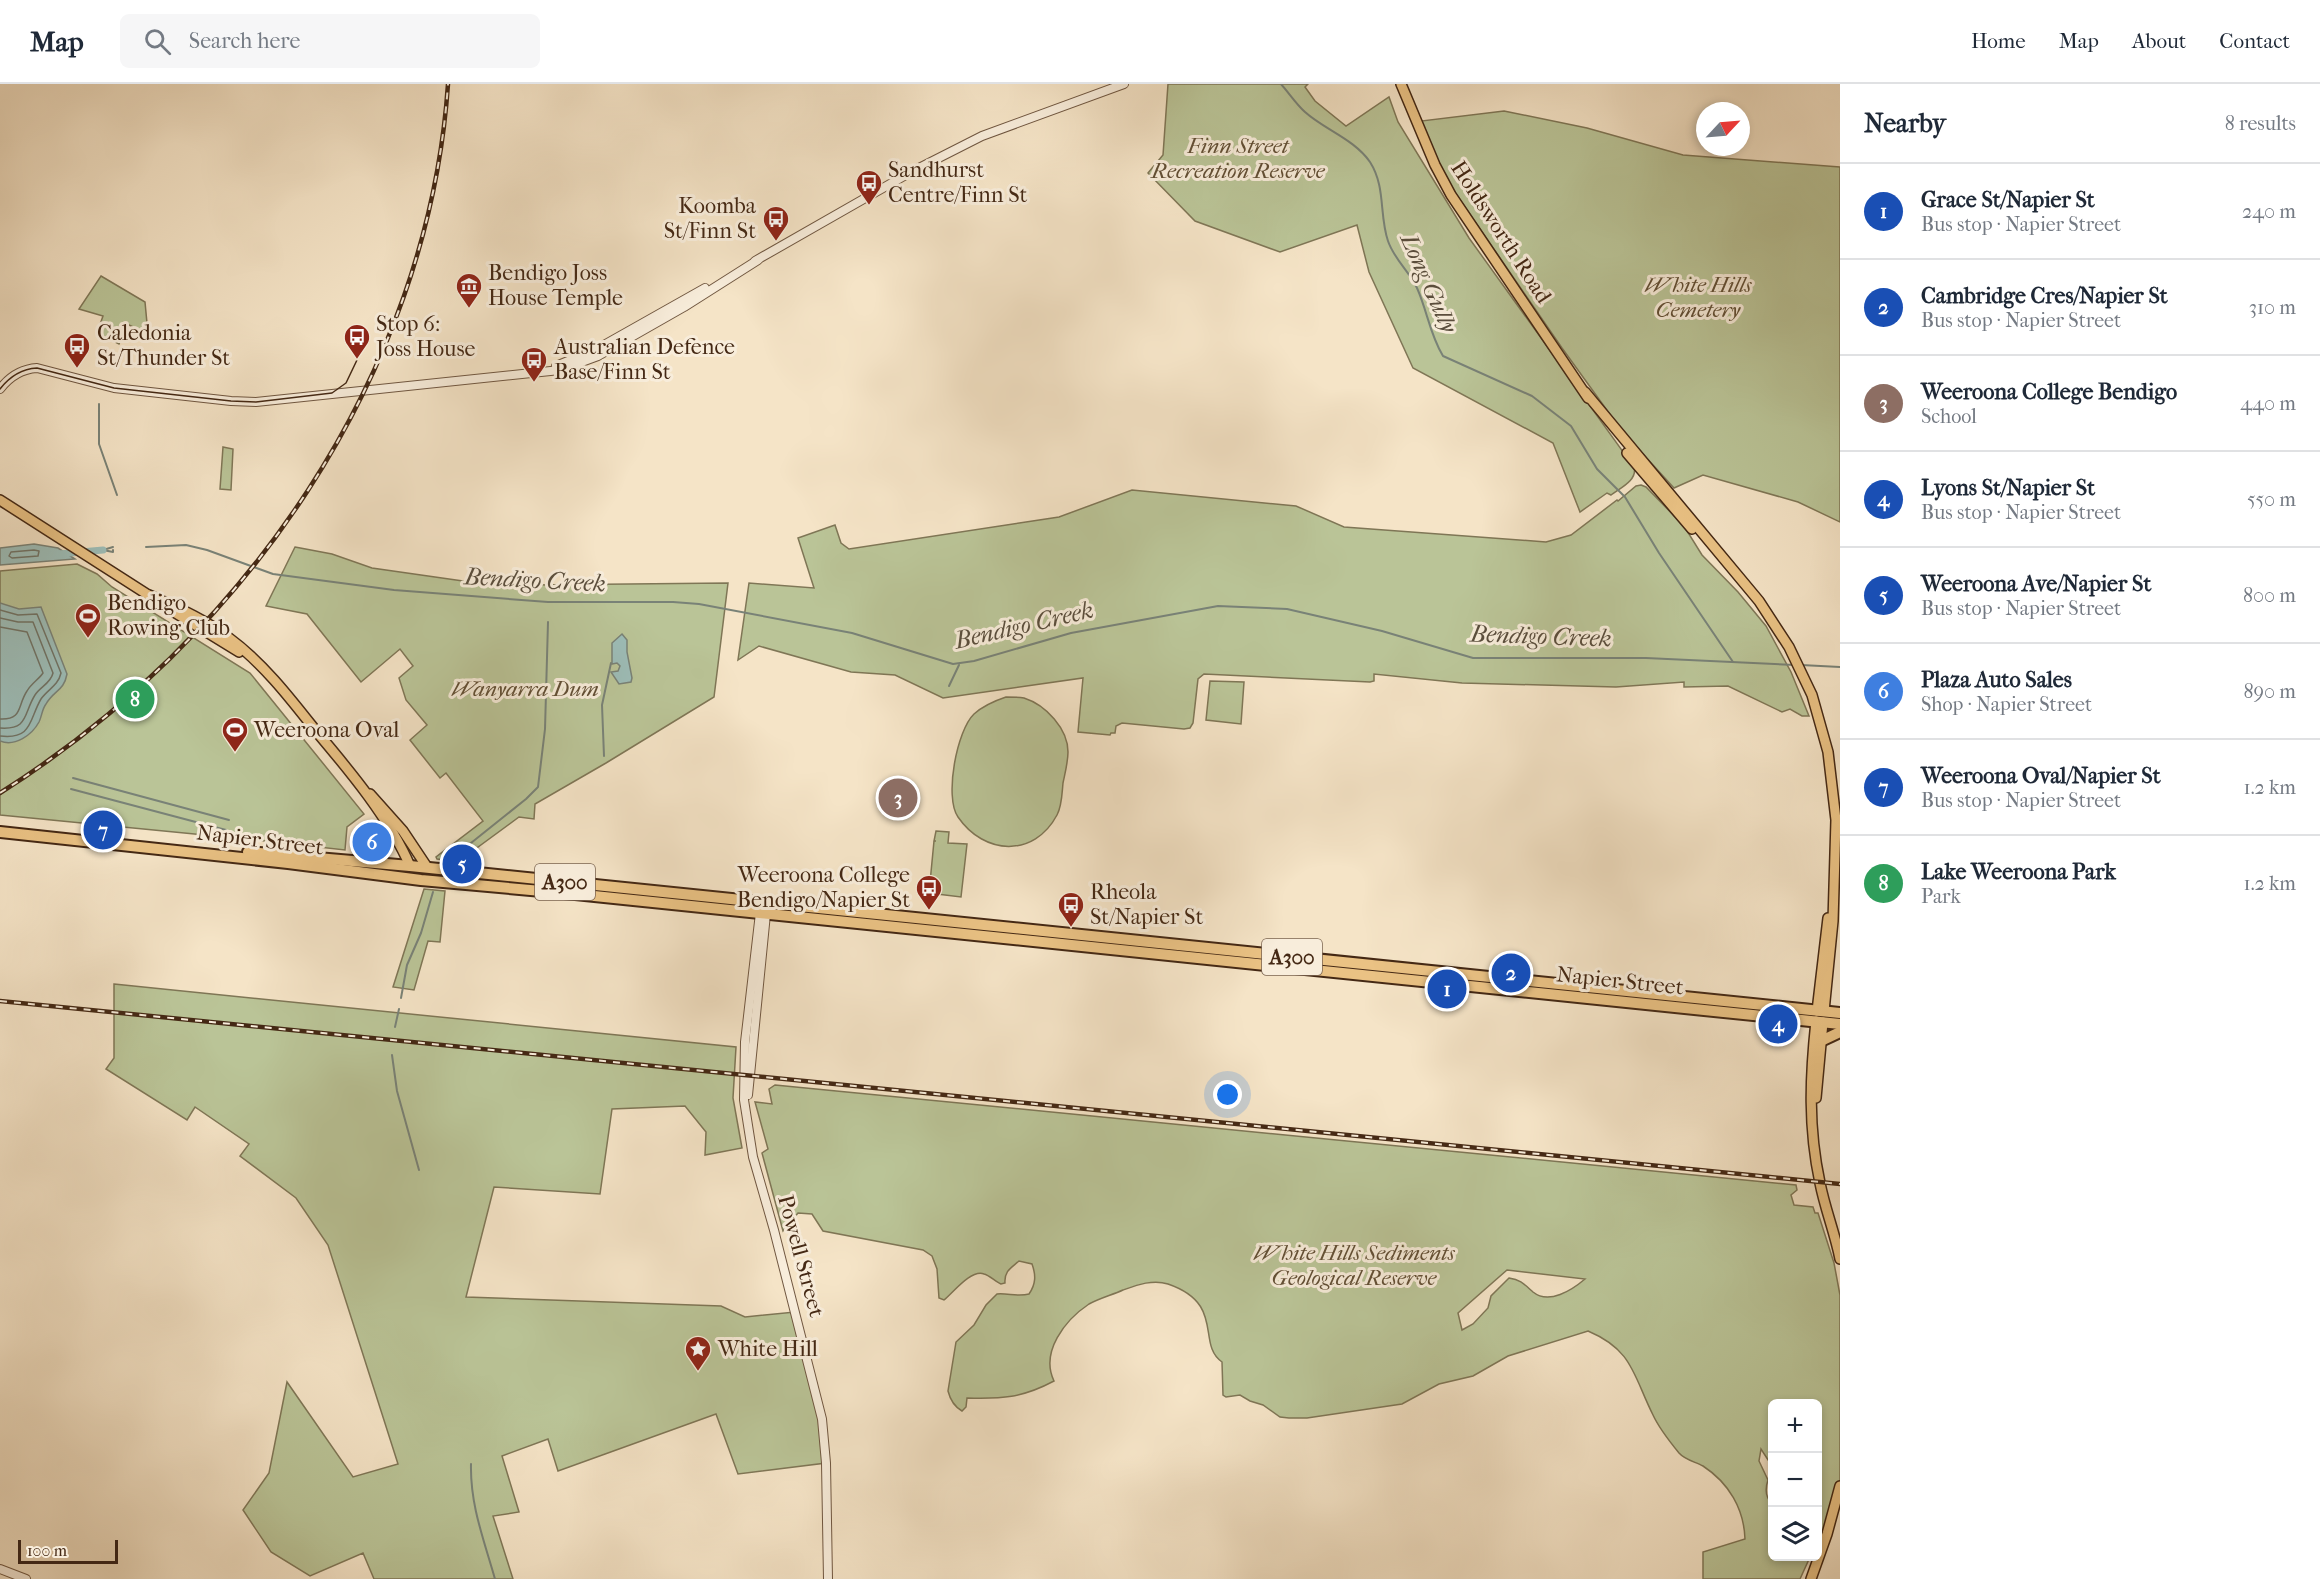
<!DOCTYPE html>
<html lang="en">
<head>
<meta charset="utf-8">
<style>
	body { margin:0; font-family:"IM FELL French Canon",serif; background:#f6f6f7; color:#1f2937 }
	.controls { position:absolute; right:18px; bottom:18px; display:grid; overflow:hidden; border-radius:9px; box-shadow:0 3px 9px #0003 }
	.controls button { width:54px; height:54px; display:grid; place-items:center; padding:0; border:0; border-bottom:2px solid #e0e1e3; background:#fff; color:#1f2937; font:30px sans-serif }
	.compass { position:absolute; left:1696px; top:18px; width:54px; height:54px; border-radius:50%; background:#fff; box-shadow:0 3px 9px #0003; rotate:64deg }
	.scale { position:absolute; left:18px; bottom:15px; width:100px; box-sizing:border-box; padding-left:6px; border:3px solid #442814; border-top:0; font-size:16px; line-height:21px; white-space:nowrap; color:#442814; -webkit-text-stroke:4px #f8eddb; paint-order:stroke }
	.you { position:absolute; left:1228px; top:1011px; width:21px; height:21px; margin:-15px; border:4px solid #fff; border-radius:50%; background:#1a73e8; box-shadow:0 0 0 9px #1a73e833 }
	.badge { display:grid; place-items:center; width:39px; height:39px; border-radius:50%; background:#8f2418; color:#fff; font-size:20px; font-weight:700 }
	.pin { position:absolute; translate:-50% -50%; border:3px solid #fff; box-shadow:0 2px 6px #0006 }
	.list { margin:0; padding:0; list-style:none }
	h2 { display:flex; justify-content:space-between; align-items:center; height:78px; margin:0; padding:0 24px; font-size:26px }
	h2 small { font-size:20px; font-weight:400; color:#747a83 }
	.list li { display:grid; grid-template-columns:39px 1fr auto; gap:18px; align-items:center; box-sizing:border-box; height:96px; padding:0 24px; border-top:2px solid #e0e1e3 }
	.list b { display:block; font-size:22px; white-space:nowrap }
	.list p { margin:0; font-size:20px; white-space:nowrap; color:#747a83 }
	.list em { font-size:20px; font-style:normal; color:#747a83 }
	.icon { flex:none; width:33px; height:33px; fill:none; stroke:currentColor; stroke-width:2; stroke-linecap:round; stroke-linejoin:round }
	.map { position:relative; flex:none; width:1840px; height:1495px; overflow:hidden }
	header { display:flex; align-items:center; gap:36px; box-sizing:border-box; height:84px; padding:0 30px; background:#fff; border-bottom:2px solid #e0e1e3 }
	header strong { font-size:28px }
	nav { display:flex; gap:33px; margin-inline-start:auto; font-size:21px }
	.search { width:420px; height:54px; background:#f6f6f7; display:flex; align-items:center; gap:15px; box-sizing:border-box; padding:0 21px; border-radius:9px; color:#747a83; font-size:22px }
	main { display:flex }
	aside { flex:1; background:#fff }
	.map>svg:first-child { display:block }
</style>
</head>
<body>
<header>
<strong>Map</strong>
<div class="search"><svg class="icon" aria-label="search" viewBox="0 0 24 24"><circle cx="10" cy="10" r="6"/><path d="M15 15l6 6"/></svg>Search here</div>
<nav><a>Home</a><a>Map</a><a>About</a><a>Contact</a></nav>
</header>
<main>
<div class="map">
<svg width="1840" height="1495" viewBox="0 0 1840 1495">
	<rect width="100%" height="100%" fill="#f5e4c7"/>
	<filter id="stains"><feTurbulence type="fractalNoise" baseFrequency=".00333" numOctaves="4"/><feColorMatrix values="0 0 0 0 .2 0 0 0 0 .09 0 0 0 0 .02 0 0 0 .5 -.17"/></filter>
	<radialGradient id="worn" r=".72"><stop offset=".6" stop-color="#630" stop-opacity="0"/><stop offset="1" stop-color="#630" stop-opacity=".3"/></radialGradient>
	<g fill="#bac497" stroke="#7f7656" stroke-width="1.5" fill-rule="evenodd">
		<path d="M1168,0H1308L1305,3L1315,17L1346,42L1389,13L1398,38L1469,154L1634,383C1638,396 1620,404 1611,411L1607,409L1580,428L1553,359L1413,284L1369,188L1357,141L1280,168L1195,137L1148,89L1163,71Z"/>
		<path d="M1504,27L1587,44L1683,71L1840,83V438L1798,418L1703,391L1674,404L1622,347L1562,264L1447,97L1421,37Z"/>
		<path d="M101,192L145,218L148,250L127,240L119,260L97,249L103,232L79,225Z"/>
		<path d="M223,363L233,365L231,406L220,405Z"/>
		<path d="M1641,401L1646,403L1684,442L1702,471L1738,508L1766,542L1791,588L1809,632H1802L1790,625L1782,628L1728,602L1684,603V598L1616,603L1462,599L1374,590V597L1370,598L1204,590L1198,595L1193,639L1190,644L1184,645L1122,639L1116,642L1115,649H1111L1110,651L1078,648L1083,594L943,614L895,591L851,588L759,562L738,576L749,499L814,504L798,454L835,441L841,459L849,465L1059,433L1132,406L1296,422L1344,443L1546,458L1571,451L1617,416L1618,417L1636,402Z"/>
		<path d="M295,463L332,470L372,484L470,498L529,501L728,499L714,613L606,679L535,720L534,735L519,733L459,777L437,775L436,773L483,737L446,689L440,694L410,656L427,641L406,616L399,594L413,582L400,565L361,598L307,530L266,522Z"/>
		<path d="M77,480L97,490L112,503L250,589L364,730L347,743L345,766L256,756L0,731V487Z"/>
		<path d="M1210,597L1244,598L1241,640L1206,636Z"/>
		<path d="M1006,613C1012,613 1019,613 1024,614C1046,621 1068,645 1068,668C1068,678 1065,689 1063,699C1062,709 1062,722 1057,731C1034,774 984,771 958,733C944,713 957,646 974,630C984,621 994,617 1006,613Z"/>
		<path d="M936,747L949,748L948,759L967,760L961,813L929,809L934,757H936H934Z"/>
		<path d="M424,805L445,807L440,858L428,857L414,906L393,903Z"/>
		<path d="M114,900L736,963L733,1014L742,1064L705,1071L706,1048L685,1022L612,1025L600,1110L494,1103L466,1213L721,1222L745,1233L795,1228L822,1335L826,1379L738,1390L716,1330L558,1387L548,1355L502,1372L519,1428L493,1432L513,1495H374L363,1469L310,1492L271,1468L243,1426L269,1389L287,1298L353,1393L398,1380L328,1161L296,1114L240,1072L249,1060L195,1023L187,1036L106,985L114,974Z"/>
		<path d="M775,1001L1796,1101L1797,1106L1791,1111L1794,1121L1813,1123L1815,1129H1818L1834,1179L1840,1211V1414L1822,1457L1818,1451V1320H1772V1382L1761,1365L1759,1377L1768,1396C1765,1405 1765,1413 1772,1419V1472L1810,1473L1800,1495H1703V1468L1745,1455C1744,1425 1729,1399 1703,1382C1696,1378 1685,1376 1679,1369C1670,1358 1659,1344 1653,1331C1633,1291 1633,1266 1588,1247L1508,1272L1473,1292L1439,1300L1402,1320L1307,1334H1289L1280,1333L1263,1321L1250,1317L1240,1311L1226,1313L1223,1311L1222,1278C1196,1260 1226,1220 1168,1200C1153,1195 1137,1201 1123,1206C1112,1211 1100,1214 1089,1220C1065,1236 1040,1268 1054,1297C1022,1314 1002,1315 967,1314L966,1323L962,1327C955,1323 950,1315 948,1307L956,1258L974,1241L986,1221L997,1210C1008,1209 1018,1213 1029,1210C1036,1200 1036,1191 1032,1180L1019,1177C1011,1184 1004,1187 1005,1199L1001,1200C996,1198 989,1191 984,1190C971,1185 953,1209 944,1216L939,1214L937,1185L932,1172L923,1166L823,1147L812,1130L798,1129L783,1147L762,1069L768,1065L755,1018L772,1020L769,1005ZM1507,1186L1585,1195C1572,1206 1549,1221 1533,1208C1524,1200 1521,1196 1509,1194L1491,1212L1488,1224L1473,1240L1462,1246L1458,1229Z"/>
	</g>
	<g fill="#9dbeb9" stroke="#798277" stroke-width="1.5">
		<path d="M34,460L58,464L75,475L0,481V464Z"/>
		<path d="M0,519L19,525L41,523L67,590C64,607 54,606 46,620C42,625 42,632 39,638C32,651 15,663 0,657Z"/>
		<path d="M622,550L627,556V568L632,594L631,598L619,600L611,588L618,587L620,582L617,579L612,580V559Z"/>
	</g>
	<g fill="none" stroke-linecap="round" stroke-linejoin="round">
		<g stroke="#707366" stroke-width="1.5">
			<path d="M34,466L39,467L38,472L12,474L9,472L11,468Z"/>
			<path d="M0,526L18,531L37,530L61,589C58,602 48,605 41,615C29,635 33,656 0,652"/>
			<path d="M0,534L18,538H33L53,589C51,599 40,603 35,611C23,630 29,646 0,644"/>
			<path d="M0,543L27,548L43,589C39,595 31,600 27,607C17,622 23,636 0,635"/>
		</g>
		<g stroke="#798277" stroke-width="2">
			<path d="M1281,0C1289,9 1296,20 1305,28C1325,46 1354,55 1370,78C1386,103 1379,131 1388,157C1394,175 1409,187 1417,204C1427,226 1430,251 1443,272L1532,312L1571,342L1597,385L1625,413L1659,469L1733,578"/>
			<path d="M99,320V360L117,411"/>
			<path d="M146,463L186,461L207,466L273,490L394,506L548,518H673L699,520L852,549L953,580L974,577L1071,549L1218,522L1287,525L1382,547L1473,574H1646L1795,581"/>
			<path d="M103,466L113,463"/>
			<path d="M103,466L113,468V466"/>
			<path d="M1801,581L1840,583"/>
			<path d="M949,602L959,581"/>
			<path d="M604,672L602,621L611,579"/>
			<path d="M73,694L229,736"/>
			<path d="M71,705L226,746"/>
			<path d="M451,775L526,715L538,703L545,645L548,538"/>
			<path d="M401,914L407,881L421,849L433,808"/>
			<path d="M395,943L399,925"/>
			<path d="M392,971L397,1007L419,1086"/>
			<path d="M471,1380C470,1421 484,1456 495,1495"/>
		</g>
		<path stroke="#9dbeb9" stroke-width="7" d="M59,470L103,466"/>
		<g stroke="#705741" stroke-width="10">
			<g id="minor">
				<path d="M755,177L911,88L982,52L1124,0"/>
				<path d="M556,282L595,266L705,204"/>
				<path d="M0,305C10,292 21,285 37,284L114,304L231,317L256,318L560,286L598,272L684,223L758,176"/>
				<path d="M760,829L745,958L744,1016L753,1073L774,1146L822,1335L826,1379L828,1495"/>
				<path d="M748,1011L766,830"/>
				<path d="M0,1485L26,1495"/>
			</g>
		</g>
		<g stroke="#442814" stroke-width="12">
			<g id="major">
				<path d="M1401,0L1435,81L1451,111L1588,314"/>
				<path d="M1585,308L1759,517L1789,563L1812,611L1828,668L1836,736L1833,837L1824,927"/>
				<path d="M1627,369L1692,445"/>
				<path d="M0,416L153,514"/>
				<path d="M149,511C176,523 205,535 229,554C263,579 290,614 316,647C349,686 390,735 410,782"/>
				<path d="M169,525L239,568"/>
				<path d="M370,710L403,747L427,783"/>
				<path d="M1817,927L1828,834"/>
				<path d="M1816,937C1810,993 1808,1043 1820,1099C1825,1125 1835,1149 1840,1175"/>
				<path d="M1816,1014L1823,938"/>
				<path d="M1811,1495L1827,1450L1840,1402"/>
			</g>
		</g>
		<g stroke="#442814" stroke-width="14">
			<g id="highway">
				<path d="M0,748L288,779L421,796L575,810L1840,940"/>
				<path d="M248,768L410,782L1840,929"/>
				<path d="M1821,957L1840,948"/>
			</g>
		</g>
		<use href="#minor" stroke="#f8eddb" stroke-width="8"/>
		<use href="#major" stroke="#eac284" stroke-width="9"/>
		<use href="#highway" stroke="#eac284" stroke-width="10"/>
		<path stroke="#442814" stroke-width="1.5" d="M0,305C10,292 21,285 37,284L114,304L231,317L256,318L332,309L346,299L357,276"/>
		<g stroke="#442814" stroke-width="4.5">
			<g id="rail">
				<path d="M0,709C244,555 428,292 448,0"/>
				<path d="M0,917L1840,1100"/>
			</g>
		</g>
		<use href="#rail" stroke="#f8eddb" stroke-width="2" stroke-dasharray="7" stroke-linecap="butt"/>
	</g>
	<defs>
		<g id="bus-pin" transform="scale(1.35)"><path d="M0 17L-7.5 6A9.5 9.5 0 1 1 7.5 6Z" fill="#8f2418" stroke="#f8eddb"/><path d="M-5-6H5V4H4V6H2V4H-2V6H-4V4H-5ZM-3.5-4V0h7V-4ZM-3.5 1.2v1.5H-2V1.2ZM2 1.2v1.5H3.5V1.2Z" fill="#fff"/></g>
		<g id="museum-pin" transform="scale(1.35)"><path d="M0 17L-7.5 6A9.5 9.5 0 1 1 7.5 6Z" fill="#8f2418" stroke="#f8eddb"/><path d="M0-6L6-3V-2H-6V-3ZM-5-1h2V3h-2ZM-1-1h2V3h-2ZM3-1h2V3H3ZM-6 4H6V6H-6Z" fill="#fff"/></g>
		<g id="stadium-pin" transform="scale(1.35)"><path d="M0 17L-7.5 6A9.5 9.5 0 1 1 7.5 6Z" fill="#8f2418" stroke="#f8eddb"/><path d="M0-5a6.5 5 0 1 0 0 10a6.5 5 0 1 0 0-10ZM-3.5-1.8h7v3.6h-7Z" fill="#fff"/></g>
		<g id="sight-pin" transform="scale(1.35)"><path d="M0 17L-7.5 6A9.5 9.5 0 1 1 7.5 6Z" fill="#8f2418" stroke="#f8eddb"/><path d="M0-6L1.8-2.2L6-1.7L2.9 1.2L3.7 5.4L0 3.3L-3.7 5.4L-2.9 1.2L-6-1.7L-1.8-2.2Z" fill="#fff"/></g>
	</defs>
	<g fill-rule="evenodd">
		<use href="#bus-pin" x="869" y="99"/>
		<use href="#bus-pin" x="776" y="135"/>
		<use href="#museum-pin" x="469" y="202"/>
		<use href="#bus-pin" x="357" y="253"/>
		<use href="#bus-pin" x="77" y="262"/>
		<use href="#bus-pin" x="534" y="276"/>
		<use href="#stadium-pin" x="88" y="532"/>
		<use href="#stadium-pin" x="235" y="646"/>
		<use href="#bus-pin" x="929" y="804"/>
		<use href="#bus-pin" x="1071" y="821"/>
		<use href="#sight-pin" x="698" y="1265"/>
	</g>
	<g text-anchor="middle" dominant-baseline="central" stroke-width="6" stroke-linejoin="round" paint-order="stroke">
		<g fill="#f8eddb" stroke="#7a6350" stroke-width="1.5">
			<rect x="535" y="780" width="60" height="36" rx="4.5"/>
			<rect x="1262" y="855" width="60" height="36" rx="4.5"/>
		</g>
		<g font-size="21" font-weight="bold" fill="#442814">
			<text x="565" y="798">A300</text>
			<text x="1292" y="873">A300</text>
		</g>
		<g font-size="22" font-style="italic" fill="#624f35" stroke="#f8eddb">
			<text x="1238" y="62">Finn Street<tspan x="1238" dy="25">Recreation Reserve</tspan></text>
			<text x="1698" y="201">White Hills<tspan x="1698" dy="25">Cemetery</tspan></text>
			<text x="525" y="605">Wanyarra Dum</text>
			<text x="1354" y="1169">White Hills Sediments<tspan x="1354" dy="25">Geological Reserve</tspan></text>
		</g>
		<g font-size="22" fill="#442814" stroke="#f8eddb" text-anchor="start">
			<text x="888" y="86">Sandhurst<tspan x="888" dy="25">Centre/Finn St</tspan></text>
			<text x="756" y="122" text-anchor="end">Koomba<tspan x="756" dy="25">St/Finn St</tspan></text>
			<text x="488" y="189">Bendigo Joss<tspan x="488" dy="25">House Temple</tspan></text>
			<text x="376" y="240">Stop 6:<tspan x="376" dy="25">Joss House</tspan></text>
			<text x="97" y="249">Caledonia<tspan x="97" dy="25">St/Thunder St</tspan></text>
			<text x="554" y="263">Australian Defence<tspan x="554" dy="25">Base/Finn St</tspan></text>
			<text x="107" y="519">Bendigo<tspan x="107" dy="25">Rowing Club</tspan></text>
			<text x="254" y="646">Weeroona Oval</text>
			<text x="910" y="791" text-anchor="end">Weeroona College<tspan x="910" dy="25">Bendigo/Napier St</tspan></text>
			<text x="1090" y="808">Rheola<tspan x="1090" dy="25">St/Napier St</tspan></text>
			<text x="718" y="1265">White Hill</text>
		</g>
		<g font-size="22" fill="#442814" stroke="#f8eddb">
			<text transform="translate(1501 148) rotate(57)">Holdsworth Road</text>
			<text transform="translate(260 756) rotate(7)">Napier Street</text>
			<text transform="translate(1620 897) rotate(6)">Napier Street</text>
			<text transform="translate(801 1172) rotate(75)">Powell Street</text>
		</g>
		<g font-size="24" font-style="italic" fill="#5a4e3d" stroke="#f8eddb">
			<text transform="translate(1429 199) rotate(66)">Long Gully</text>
			<text transform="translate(535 496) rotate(3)">Bendigo Creek</text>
			<text transform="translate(1024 541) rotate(-13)">Bendigo Creek</text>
			<text transform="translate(1541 552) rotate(2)">Bendigo Creek</text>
		</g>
	</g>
	<rect width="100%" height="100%" filter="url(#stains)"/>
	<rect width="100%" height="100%" fill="url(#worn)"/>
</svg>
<div class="controls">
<button>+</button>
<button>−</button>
<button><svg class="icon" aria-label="layers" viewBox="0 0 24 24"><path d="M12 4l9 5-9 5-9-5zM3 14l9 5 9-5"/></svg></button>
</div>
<svg class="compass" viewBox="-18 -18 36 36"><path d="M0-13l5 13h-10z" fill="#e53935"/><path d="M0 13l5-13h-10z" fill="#747a83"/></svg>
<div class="scale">100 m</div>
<div class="you"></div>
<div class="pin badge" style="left:1447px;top:905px;background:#1a4fb4">1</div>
<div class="pin badge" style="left:1511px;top:889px;background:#1a4fb4">2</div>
<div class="pin badge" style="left:898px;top:714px;background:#8d6e63">3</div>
<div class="pin badge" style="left:1778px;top:940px;background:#1a4fb4">4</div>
<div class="pin badge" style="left:462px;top:780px;background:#1a4fb4">5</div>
<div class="pin badge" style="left:372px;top:758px;background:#3f7fe0">6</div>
<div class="pin badge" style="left:103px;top:746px;background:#1a4fb4">7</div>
<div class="pin badge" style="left:135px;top:615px;background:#2e9e5b">8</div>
</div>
<aside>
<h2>Nearby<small>8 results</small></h2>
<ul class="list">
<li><span class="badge" style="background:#1a4fb4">1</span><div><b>Grace St/Napier St</b><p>Bus stop · Napier Street</p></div><em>240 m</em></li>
<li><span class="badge" style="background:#1a4fb4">2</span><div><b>Cambridge Cres/Napier St</b><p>Bus stop · Napier Street</p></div><em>310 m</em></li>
<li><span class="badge" style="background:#8d6e63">3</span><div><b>Weeroona College Bendigo</b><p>School</p></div><em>440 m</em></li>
<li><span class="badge" style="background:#1a4fb4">4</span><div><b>Lyons St/Napier St</b><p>Bus stop · Napier Street</p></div><em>550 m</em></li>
<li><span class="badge" style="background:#1a4fb4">5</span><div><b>Weeroona Ave/Napier St</b><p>Bus stop · Napier Street</p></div><em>800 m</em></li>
<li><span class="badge" style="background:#3f7fe0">6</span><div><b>Plaza Auto Sales</b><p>Shop · Napier Street</p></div><em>890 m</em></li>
<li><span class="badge" style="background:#1a4fb4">7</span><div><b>Weeroona Oval/Napier St</b><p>Bus stop · Napier Street</p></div><em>1.2 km</em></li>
<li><span class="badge" style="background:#2e9e5b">8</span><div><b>Lake Weeroona Park</b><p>Park</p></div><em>1.2 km</em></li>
</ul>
</aside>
</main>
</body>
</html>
